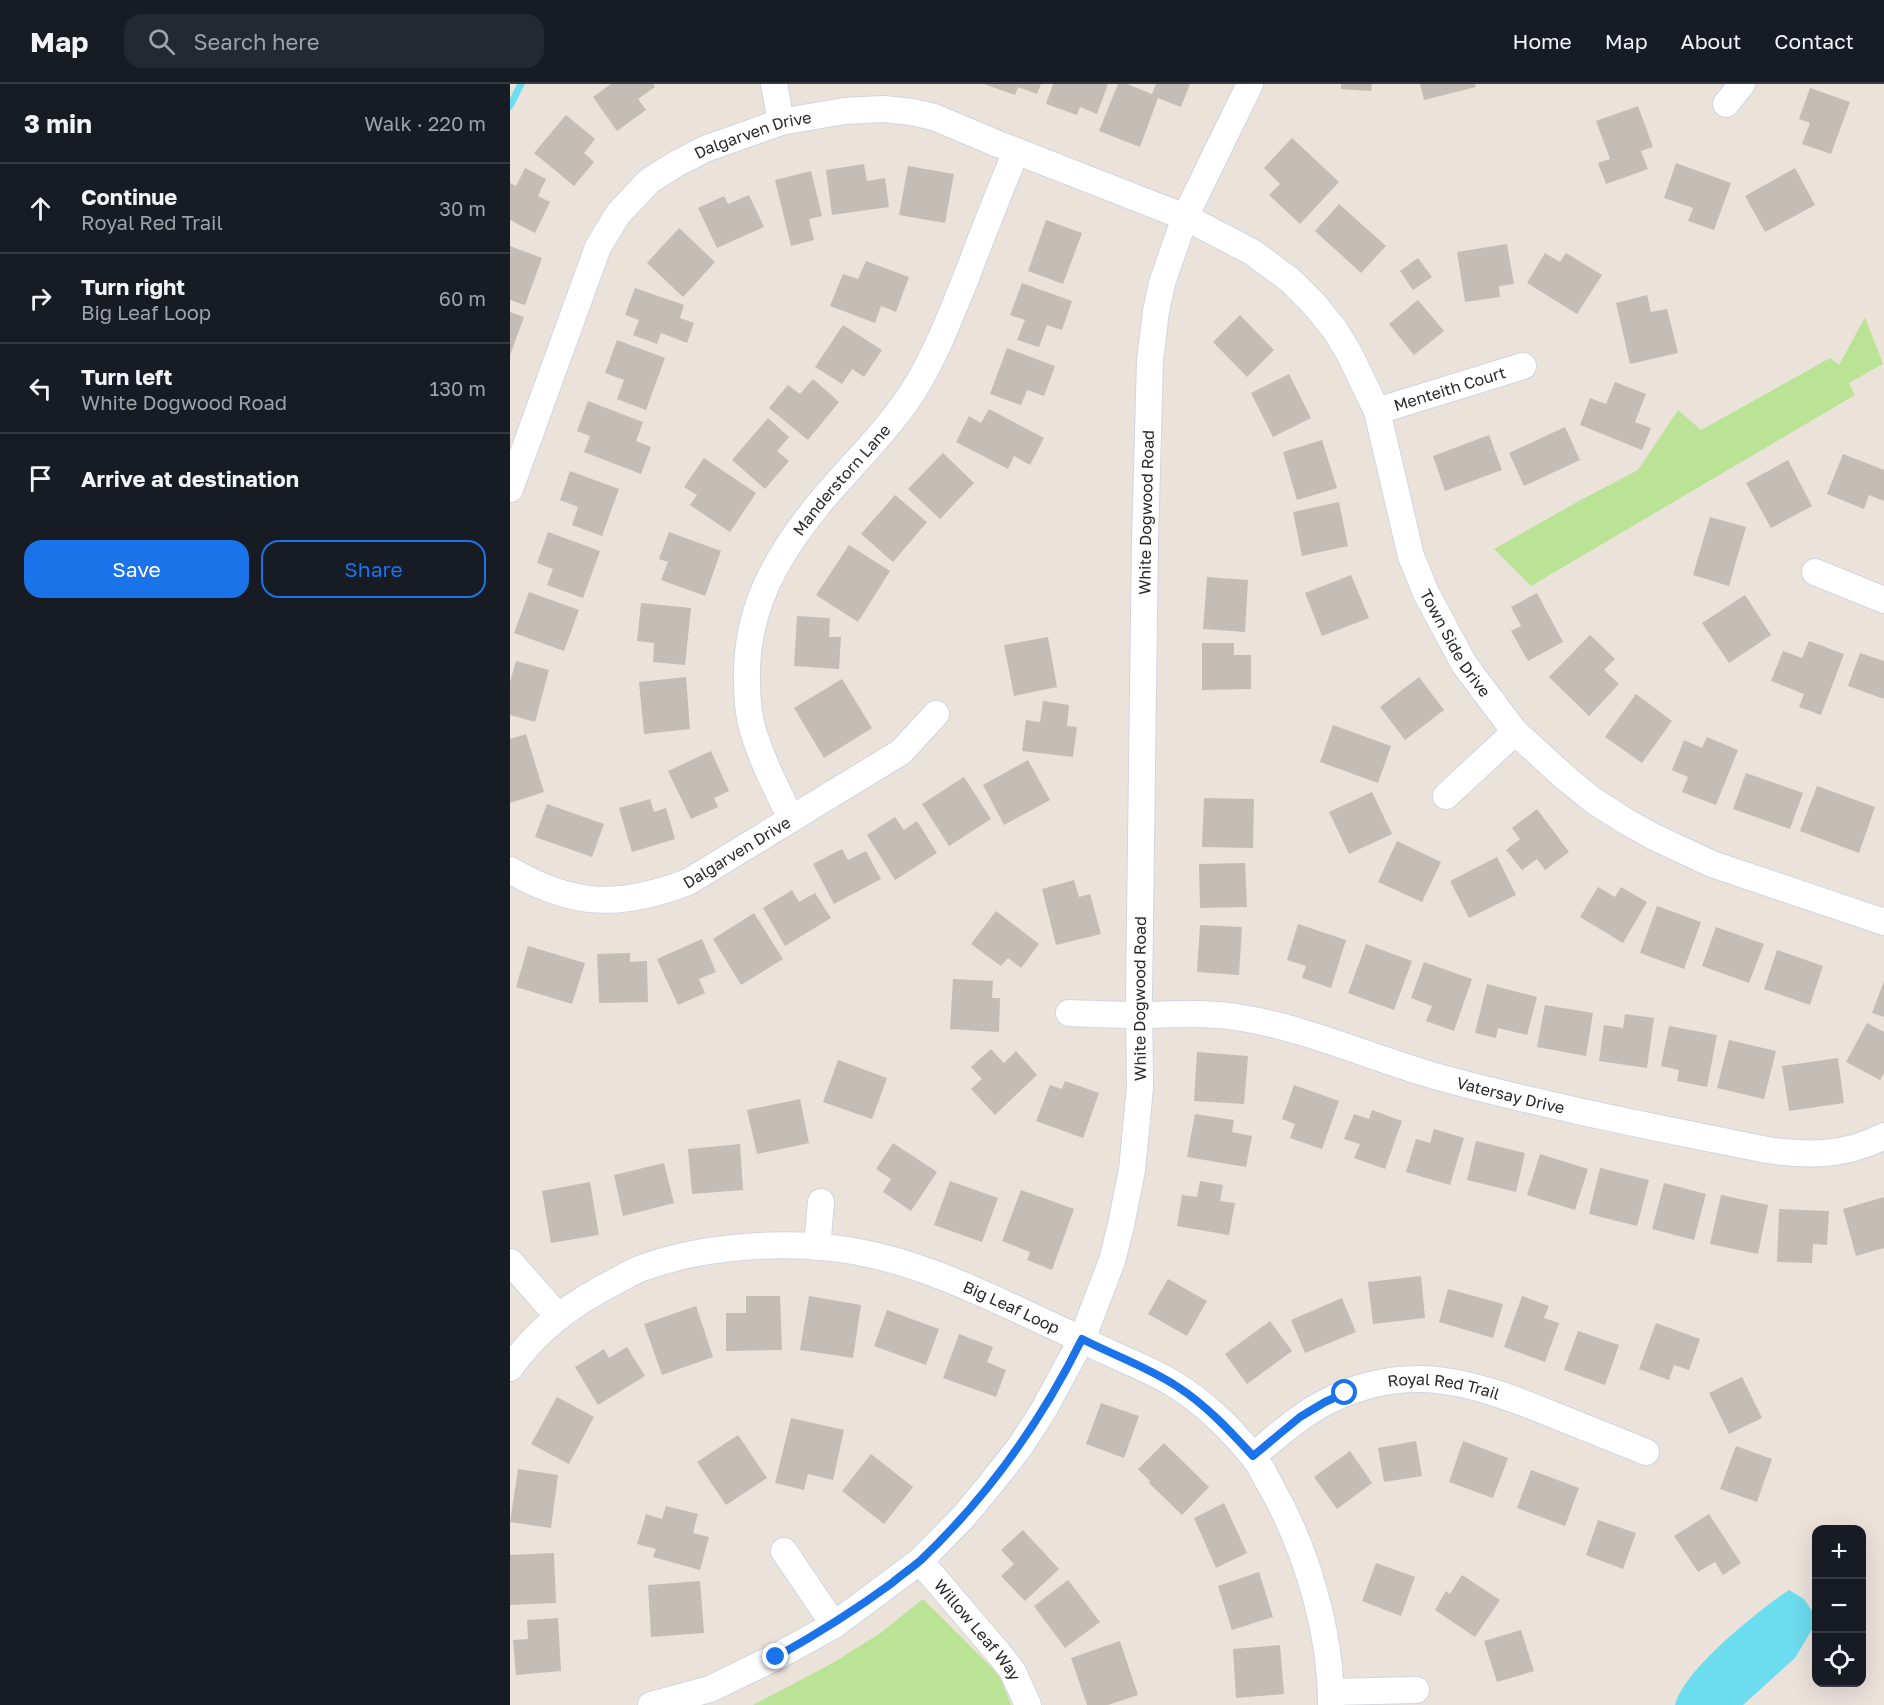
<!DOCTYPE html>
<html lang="en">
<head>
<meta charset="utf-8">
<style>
	body { margin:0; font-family:"Golos Text",sans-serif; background:#242831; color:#f1f3f6 }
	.controls { position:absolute; right:18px; bottom:18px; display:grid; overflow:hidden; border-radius:12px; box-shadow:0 6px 24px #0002 }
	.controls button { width:54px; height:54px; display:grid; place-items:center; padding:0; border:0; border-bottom:2px solid #363941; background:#171b24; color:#f1f3f6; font:30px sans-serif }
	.stop { position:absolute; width:18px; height:18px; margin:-14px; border:4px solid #1a73e8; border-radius:50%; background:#fff }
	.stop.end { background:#1a73e8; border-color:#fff; box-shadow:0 2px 6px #0008 }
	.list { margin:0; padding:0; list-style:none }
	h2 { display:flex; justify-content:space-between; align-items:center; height:78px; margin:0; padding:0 24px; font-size:26px }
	h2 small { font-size:20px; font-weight:400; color:#9ea1a6 }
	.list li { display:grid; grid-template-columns:39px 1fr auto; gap:18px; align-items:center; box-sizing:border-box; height:90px; padding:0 24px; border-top:2px solid #363941 }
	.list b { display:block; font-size:22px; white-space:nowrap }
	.list p { margin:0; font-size:20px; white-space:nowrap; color:#9ea1a6 }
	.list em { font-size:20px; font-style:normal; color:#9ea1a6 }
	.actions { display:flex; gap:12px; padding:18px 24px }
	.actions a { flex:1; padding:14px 0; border:2px solid #1a73e8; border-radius:18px; text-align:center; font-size:21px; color:#1a73e8 }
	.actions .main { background:#1a73e8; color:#fff }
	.icon { flex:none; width:33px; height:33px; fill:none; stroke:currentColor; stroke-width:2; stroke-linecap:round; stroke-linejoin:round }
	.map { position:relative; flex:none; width:1374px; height:1621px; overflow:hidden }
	header { display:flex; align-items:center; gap:36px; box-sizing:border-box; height:84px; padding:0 30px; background:#171b24; border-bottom:2px solid #363941 }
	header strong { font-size:28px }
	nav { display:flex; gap:33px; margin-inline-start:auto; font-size:21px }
	.search { width:420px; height:54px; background:#242831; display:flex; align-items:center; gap:15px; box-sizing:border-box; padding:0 21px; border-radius:18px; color:#9ea1a6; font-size:22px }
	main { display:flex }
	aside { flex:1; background:#171b24 }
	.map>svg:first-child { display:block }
</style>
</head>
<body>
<header>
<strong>Map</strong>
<div class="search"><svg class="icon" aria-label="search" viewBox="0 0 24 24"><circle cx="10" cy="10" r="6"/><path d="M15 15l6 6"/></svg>Search here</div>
<nav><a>Home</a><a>Map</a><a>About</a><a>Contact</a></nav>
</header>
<main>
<aside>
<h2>3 min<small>Walk · 220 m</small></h2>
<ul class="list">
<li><svg class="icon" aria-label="ahead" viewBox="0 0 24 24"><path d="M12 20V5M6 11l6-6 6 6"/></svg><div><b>Continue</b><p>Royal Red Trail</p></div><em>30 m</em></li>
<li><svg class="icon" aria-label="right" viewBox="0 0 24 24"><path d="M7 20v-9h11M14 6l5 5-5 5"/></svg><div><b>Turn right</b><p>Big Leaf Loop</p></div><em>60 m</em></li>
<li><svg class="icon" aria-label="left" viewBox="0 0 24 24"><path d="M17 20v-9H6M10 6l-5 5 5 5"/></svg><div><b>Turn left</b><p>White Dogwood Road</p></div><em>130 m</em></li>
<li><svg class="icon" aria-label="arrive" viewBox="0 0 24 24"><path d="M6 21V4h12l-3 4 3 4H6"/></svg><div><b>Arrive at destination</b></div></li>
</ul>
<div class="actions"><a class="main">Save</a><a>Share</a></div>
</aside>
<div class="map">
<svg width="1374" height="1621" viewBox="0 0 1374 1621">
	<rect width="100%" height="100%" fill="#ebe2da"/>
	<g fill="#bae396">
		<path d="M1355,233L1373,280L1339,299L1345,311L1021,502L984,465L1067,418L1128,386L1168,326L1191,346L1320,274L1329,281Z"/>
		<path d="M413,1515L489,1591L501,1621H243L321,1580L369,1550Z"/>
	</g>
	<path fill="#6cdcef" d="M1279,1506L1294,1515L1302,1527L1304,1542L1285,1574L1233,1621H1165C1173,1586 1249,1526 1279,1506Z"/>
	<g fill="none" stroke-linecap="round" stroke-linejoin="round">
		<path stroke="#6cdcef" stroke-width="7" d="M0,22L11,0"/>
	</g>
	<g fill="#c4bdb6">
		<path d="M101,0H143L145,3L128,15L136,26L107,47L83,13Z"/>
		<path d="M474,0H531L527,10L508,3L505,11Z"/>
		<path d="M543,0H598L587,30L570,23L567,31L536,20Z"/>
		<path d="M608,0H617L642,10L646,0H680L671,23L648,14L630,63L589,47Z"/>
		<path d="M831,0H862L861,7L831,5Z"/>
		<path d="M910,0H965L966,3L914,16Z"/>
		<path d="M1300,4L1340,18L1321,70L1292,60L1300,39L1289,35Z"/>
		<path d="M1128,22L1143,63L1131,67L1138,85L1096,100L1088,79L1100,75L1086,37Z"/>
		<path d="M56,31L85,55L74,69L84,78L64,102L24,69Z"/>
		<path d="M782,54L829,98L790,140L759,111L770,100L754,84Z"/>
		<path d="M1166,79L1221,99L1204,146L1178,137L1183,124L1154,114Z"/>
		<path d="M354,80L357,97L375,94L379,123L322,131L316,86Z"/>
		<path d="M398,82L444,90L435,139L389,131Z"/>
		<path d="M15,84L36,95L28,112L40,118L25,149L0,136V99L6,102Z"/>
		<path d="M1285,84L1305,121L1255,148L1235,112Z"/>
		<path d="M301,87L312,132L299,135L304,156L281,162L265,96Z"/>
		<path d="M239,111L254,143L207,164L188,124L214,112L218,120Z"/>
		<path d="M829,120L876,162L851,189L805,147Z"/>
		<path d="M536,136L572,149L553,200L518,187Z"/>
		<path d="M169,144L205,178L173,213L137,179Z"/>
		<path d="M997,160L1004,200L989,202L990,213L955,218L947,168Z"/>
		<path d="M0,162L32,174L15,221L0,216Z"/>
		<path d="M1035,169L1050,178L1056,169L1092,191L1067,230L1017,199Z"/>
		<path d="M908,174L922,193L903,206L890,187Z"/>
		<path d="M356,177L399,193L386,228L371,222L365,239L320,222L333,190L348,195Z"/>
		<path d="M512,199L562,217L552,246L537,241L529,263L507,256L515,236L500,231Z"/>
		<path d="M125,204L174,221L170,234L184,239L177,259L151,249L147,260L123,251L129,236L115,231Z"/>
		<path d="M1137,211L1141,228L1157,225L1168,269L1120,280L1106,219Z"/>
		<path d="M908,216L934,247L904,271L879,240Z"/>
		<path d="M0,228L14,233L0,271Z"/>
		<path d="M730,231L764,266L737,293L703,258Z"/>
		<path d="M333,241L372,266L354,293L342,285L332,300L305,283Z"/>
		<path d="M107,256L155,274L136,326L107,315L114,296L95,289Z"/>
		<path d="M497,264L545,282L534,312L517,306L511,321L480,310Z"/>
		<path d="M779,290L801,334L763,353L741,309Z"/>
		<path d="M303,295L329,318L298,356L259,324L278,301L290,310Z"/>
		<path d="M1105,298L1136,310L1125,338L1141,344L1132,366L1070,341L1080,314L1096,320Z"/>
		<path d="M78,317L133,338L126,357L141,363L131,390L74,368L80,352L67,347Z"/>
		<path d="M479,325L534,354L520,381L504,372L498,385L446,358L459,332L471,339Z"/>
		<path d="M258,334L279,353L267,367L279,377L255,405L222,376Z"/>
		<path d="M1055,343L1070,376L1014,402L999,369Z"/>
		<path d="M979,351L992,386L935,407L923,372Z"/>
		<path d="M812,356L827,404L787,416L773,368Z"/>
		<path d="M433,369L464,399L430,435L398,405Z"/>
		<path d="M1333,370L1374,386V417L1359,411L1354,425L1317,410Z"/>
		<path d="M194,374L246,409L220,448L180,421L187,411L174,403Z"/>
		<path d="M1278,376L1302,422L1261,444L1236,399Z"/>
		<path d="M60,387L109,405L92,452L62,441L68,423L50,416Z"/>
		<path d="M385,411L417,438L383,478L351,450Z"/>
		<path d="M829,418L838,462L792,472L783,428Z"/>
		<path d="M1200,433L1236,443L1219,502L1183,491Z"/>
		<path d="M38,448L90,467L73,514L37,501L43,485L27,479Z"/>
		<path d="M159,448L211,467L195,512L151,496L158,478L149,475Z"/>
		<path d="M339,461L380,487L348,538L306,511Z"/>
		<path d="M841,491L859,534L812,552L795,509Z"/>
		<path d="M697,493L738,496L735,548L693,545Z"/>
		<path d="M19,508L69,526L54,567L4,549Z"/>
		<path d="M1027,509L1053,558L1018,577L1001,547L1011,542L1001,523Z"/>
		<path d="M1235,511L1261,551L1219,579L1192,539Z"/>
		<path d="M131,519L181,524L175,581L143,578L144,559L127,557Z"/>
		<path d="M287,532L320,534L319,553H331L329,585L284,582Z"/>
		<path d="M1080,551L1105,575L1094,586L1109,600L1079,632L1039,593Z"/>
		<path d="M538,553L547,603L504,612L494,561Z"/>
		<path d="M1299,557L1334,570L1311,631L1289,623L1294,610L1261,597L1273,567L1292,574Z"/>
		<path d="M692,559H724V571H741V605L692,606Z"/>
		<path d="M1350,569L1374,577V615L1338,602Z"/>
		<path d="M6,577L39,586L25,638L0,631V598Z"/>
		<path d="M176,593L180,645L134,650L129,598Z"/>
		<path d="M909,593L934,626L895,656L870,623Z"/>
		<path d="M332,595L362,644L314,674L284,624Z"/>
		<path d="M1126,610L1162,637L1132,679L1095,653Z"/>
		<path d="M533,617L559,621L557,642L567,643L563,673L512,667L516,636L530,638Z"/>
		<path d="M823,641L881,662L868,699L810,678Z"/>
		<path d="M16,650L34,708L0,719V655Z"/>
		<path d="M1197,653L1228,666L1206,721L1172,708L1178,693L1162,686L1174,656L1192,664Z"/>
		<path d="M201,667L219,707L204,714L208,723L181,735L158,687Z"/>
		<path d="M518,676L540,716L494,741L473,701Z"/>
		<path d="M1236,689L1293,709L1280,745L1223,725Z"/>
		<path d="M454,693L481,735L439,762L412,720Z"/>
		<path d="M1307,702L1365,723L1349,769L1290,747Z"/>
		<path d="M862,708L882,750L839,770L819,728Z"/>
		<path d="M694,714L744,715L743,764L692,763Z"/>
		<path d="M140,715L144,728L156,724L165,755L122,768L109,724Z"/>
		<path d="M37,720L94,740L82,773L25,753Z"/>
		<path d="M1027,725L1059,768L1035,786L1027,775L1012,786L996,766L1010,755L1002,744Z"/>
		<path d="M385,733L394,746L407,737L427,769L385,796L357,751Z"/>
		<path d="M887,757L931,778L912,818L868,798Z"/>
		<path d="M332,765L338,776L356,767L371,795L324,820L303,780Z"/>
		<path d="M987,773L1006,811L959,834L940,797Z"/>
		<path d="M735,779L737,823L690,824L689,780Z"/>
		<path d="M564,796L569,813L580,810L591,850L546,861L532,805Z"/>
		<path d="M1088,803L1105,813L1111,803L1137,818L1113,859L1070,833Z"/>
		<path d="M282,806L289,818L305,809L321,834L275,862L253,824Z"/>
		<path d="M1147,822L1191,838L1174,885L1130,869Z"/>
		<path d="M486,827L529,860L511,884L498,874L491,882L461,860Z"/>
		<path d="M244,829L273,875L231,901L203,855Z"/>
		<path d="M788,840L836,856L821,904L792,894L796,882L777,876Z"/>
		<path d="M690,841L732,843L729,891L687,888Z"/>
		<path d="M1206,843L1254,860L1239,899L1192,882Z"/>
		<path d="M192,855L206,888L189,895L195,909L168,921L147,875Z"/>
		<path d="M856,860L902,877L884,926L838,909Z"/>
		<path d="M18,862L75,879L62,920L6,903Z"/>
		<path d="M1267,866L1313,882L1300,921L1254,905Z"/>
		<path d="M120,869V878L137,877L138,918L89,919L87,870Z"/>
		<path d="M914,878L962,895L944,947L916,937L922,922L901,914Z"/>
		<path d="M443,895L483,897L482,914H490L489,948L440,945Z"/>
		<path d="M1374,897V933L1362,929Z"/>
		<path d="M977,900L1027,913L1017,951L988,944L986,954L965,949Z"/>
		<path d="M1035,921L1083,929L1076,972L1027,963Z"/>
		<path d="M1115,930L1144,934L1137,984L1089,977L1094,941L1113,944Z"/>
		<path d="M1357,939L1374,948V989L1370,996L1336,978Z"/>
		<path d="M1159,942L1207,951L1197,1003L1167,997L1169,986L1151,982Z"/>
		<path d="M1219,956L1266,967L1254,1015L1207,1004Z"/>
		<path d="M481,965L494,979L506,967L527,991L485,1031L461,1005L472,995L461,983Z"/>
		<path d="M687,968L738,972L734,1020L684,1017Z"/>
		<path d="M1328,974L1334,1019L1279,1027L1272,982Z"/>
		<path d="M328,976L377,994L362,1035L313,1018Z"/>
		<path d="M555,997L589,1009L573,1054L526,1037L540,1001L552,1005Z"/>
		<path d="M784,1001L829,1017L812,1065L780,1054L785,1040L772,1035Z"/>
		<path d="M290,1015L299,1059L247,1070L237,1026Z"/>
		<path d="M862,1026L892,1037L875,1085L844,1074L850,1060L834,1055L844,1030L859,1035Z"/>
		<path d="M685,1030L724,1036L722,1048L742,1052L736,1083L677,1073Z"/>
		<path d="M924,1045L954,1054L940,1101L896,1088L906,1055L920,1059Z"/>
		<path d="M966,1057L1015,1069L1006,1108L957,1096Z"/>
		<path d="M383,1059L427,1088L401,1127L373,1108L381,1095L366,1085Z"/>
		<path d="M230,1060L233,1106L182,1110L178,1065Z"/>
		<path d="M1030,1070L1078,1085L1065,1126L1017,1111Z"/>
		<path d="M154,1079L164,1119L113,1132L104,1091Z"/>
		<path d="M1090,1084L1139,1096L1127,1142L1079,1130Z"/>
		<path d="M440,1097L488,1114L472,1158L424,1141Z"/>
		<path d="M690,1097L713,1101L710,1117L725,1119L719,1151L667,1142L672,1111L687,1113Z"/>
		<path d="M80,1098L89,1151L41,1159L32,1107Z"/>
		<path d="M1154,1099L1196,1110L1184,1156L1142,1145Z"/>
		<path d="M511,1106L564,1125L542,1186L517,1176L520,1168L492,1157Z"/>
		<path d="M1211,1111L1258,1121L1248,1170L1200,1160Z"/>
		<path d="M1374,1113V1164L1346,1172L1333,1125Z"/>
		<path d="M1269,1125L1319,1127L1317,1161L1303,1160L1302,1179L1267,1178Z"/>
		<path d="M911,1192L915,1234L863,1240L858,1198Z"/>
		<path d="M658,1195L697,1217L677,1252L638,1230Z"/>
		<path d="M938,1205L993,1220L983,1254L929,1238Z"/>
		<path d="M236,1212H270L272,1266L216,1267V1229H236Z"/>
		<path d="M299,1212L351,1221L343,1274L290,1266Z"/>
		<path d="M1012,1212L1039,1222L1034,1234L1049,1239L1035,1278L994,1263Z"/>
		<path d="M832,1214L846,1248L795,1269L781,1236Z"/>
		<path d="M186,1222L203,1273L152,1291L134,1240Z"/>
		<path d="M377,1226L429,1245L416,1281L364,1262Z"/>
		<path d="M760,1237L782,1267L737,1300L715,1270Z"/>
		<path d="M1146,1239L1190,1255L1179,1286L1164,1281L1159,1296L1129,1285Z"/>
		<path d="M1068,1247L1109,1261L1095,1301L1054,1286Z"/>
		<path d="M449,1250L483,1263L477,1278L496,1286L486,1313L433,1294Z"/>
		<path d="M117,1263L135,1292L88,1321L65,1283L94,1265L99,1274Z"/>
		<path d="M1232,1293L1252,1334L1219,1350L1199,1309Z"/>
		<path d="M47,1313L84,1333L59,1380L21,1360Z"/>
		<path d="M591,1319L629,1332L614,1374L576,1360Z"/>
		<path d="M281,1334L334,1346L323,1396L298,1390L294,1406L265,1399Z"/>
		<path d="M228,1351L257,1394L216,1421L187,1378Z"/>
		<path d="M906,1357L912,1392L874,1398L868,1364Z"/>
		<path d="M953,1357L998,1374L983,1414L939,1398Z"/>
		<path d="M654,1359L699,1403L672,1431L639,1399L640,1397L628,1385Z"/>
		<path d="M1226,1362L1262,1375L1247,1418L1210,1405Z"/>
		<path d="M840,1367L862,1399L827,1425L804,1393Z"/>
		<path d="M361,1370L403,1403L374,1440L332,1407Z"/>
		<path d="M8,1385L48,1391L41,1444L0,1438Z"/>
		<path d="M1021,1386L1069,1404L1055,1442L1007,1424Z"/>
		<path d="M714,1419L737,1469L706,1484L684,1434Z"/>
		<path d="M156,1422L188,1430L183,1449L199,1453L190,1486L143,1473L146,1465L127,1460L136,1430L152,1435Z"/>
		<path d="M1199,1430L1231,1479L1213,1491L1205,1478L1188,1488L1164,1452Z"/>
		<path d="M1088,1436L1126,1449L1113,1485L1076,1471Z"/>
		<path d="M513,1446L549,1485L515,1517L491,1492L504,1480L491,1466Z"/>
		<path d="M44,1469L46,1519L0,1521V1471Z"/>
		<path d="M866,1479L905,1493L891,1532L852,1517Z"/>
		<path d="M749,1488L763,1533L722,1546L708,1502Z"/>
		<path d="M952,1491L990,1516L965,1553L925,1526L936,1507L940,1510Z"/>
		<path d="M558,1496L590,1538L555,1564L524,1522Z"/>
		<path d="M190,1497L194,1549L141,1553L138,1501Z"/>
		<path d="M48,1534L51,1587L6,1591L3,1556L18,1555L17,1536Z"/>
		<path d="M1011,1546L1024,1587L987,1598L974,1557Z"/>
		<path d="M610,1557L628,1611L598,1621H577L561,1574Z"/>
		<path d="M770,1561L774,1610L726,1614L723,1565Z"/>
	</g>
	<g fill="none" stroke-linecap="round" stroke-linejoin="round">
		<g stroke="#d0d5e2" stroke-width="28">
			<g id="minor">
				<path d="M264,0L271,38"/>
				<path d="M1216,20L1232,0"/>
				<path id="s1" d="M867,327L1013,282"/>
				<path id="s2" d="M0,405L88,163L108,130L139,97L166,80L195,65L271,38L334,27L373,25L402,28L424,33L488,60L675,133L742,168L780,196L804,220L825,246L839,269L867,327L901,472L916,509L954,580L1005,648L1058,696L1084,717L1117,738L1144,753L1202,780L1374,838"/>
				<path d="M1305,488L1374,516"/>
				<path d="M936,712L1005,648"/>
				<path id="s3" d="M281,735C267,705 251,675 242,643C238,628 237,613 237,598C235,527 265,474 308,421C339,383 375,350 402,309C425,273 440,233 456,194C472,151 489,109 506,67"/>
				<path id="s4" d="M0,786C63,823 110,824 178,798L391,668L426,630"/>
				<path id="s5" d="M559,929C583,930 607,931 632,931C665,930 699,928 732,934C800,945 866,976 932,994C1039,1023 1149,1044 1257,1066C1298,1072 1336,1072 1374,1052"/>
				<path d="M307,1163L311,1118"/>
				<path d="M0,1178L48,1232"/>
				<path id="s6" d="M0,1284C26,1246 64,1218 106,1197C115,1192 125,1186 135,1183C196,1161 279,1156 343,1167C414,1179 480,1213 545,1243C563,1251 581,1261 600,1269C621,1279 644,1288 664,1300C693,1318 721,1345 742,1371C749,1379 754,1390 759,1399C796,1463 821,1547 821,1621"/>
				<path id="s7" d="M743,1372C766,1353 789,1332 816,1318C896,1277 960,1297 1039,1329C1071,1342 1103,1355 1136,1368"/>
				<path d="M274,1467L324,1541"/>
				<path id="s8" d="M410,1477L491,1572L503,1588L518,1621"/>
				<path d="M821,1608L906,1606"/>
				<path id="s9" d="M141,1621L200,1605L266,1573L324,1541L410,1477L455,1431L483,1397L509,1364L533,1327L572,1255L602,1177L611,1141L622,1086L630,1003L629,913L635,456L640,277L646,227L652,199L675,133L740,0"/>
			</g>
		</g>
		<use href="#minor" stroke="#fff" stroke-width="26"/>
	</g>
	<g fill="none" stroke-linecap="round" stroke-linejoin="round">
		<path stroke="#1a73e8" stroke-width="8" d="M266,1573C307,1550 344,1527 382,1499C391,1491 402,1484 411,1476C478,1412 531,1338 572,1255C603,1271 638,1283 668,1303C697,1322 720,1347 743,1372L790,1333L815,1318L835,1309"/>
	</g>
	<g text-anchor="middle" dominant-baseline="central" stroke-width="4.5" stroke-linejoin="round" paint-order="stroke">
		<g font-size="16" fill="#292929" stroke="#fff">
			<text stroke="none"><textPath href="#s2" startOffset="456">Dalgarven Drive</textPath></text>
			<text stroke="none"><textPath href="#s1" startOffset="76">Menteith Court</textPath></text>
			<text stroke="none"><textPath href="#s3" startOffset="375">Manderstorn Lane</textPath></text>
			<text stroke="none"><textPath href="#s9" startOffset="1419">White Dogwood Road</textPath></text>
			<text stroke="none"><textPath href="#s2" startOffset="1440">Town Side Drive</textPath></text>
			<text stroke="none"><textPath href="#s4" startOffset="243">Dalgarven Drive</textPath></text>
			<text stroke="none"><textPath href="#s9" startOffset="933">White Dogwood Road</textPath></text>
			<text stroke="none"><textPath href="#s5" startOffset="453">Vatersay Drive</textPath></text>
			<text stroke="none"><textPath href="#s6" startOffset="550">Big Leaf Loop</textPath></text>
			<text stroke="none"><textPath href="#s7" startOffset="213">Royal Red Trail</textPath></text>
			<text stroke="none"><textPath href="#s8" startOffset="90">Willow Leaf Way</textPath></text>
		</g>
	</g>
</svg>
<div class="controls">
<button>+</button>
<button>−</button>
<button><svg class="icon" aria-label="locate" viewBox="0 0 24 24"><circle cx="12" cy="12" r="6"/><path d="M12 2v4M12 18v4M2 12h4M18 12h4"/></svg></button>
</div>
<div class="stop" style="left:835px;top:1309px"></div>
<div class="stop end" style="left:266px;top:1573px"></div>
</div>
</main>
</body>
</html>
